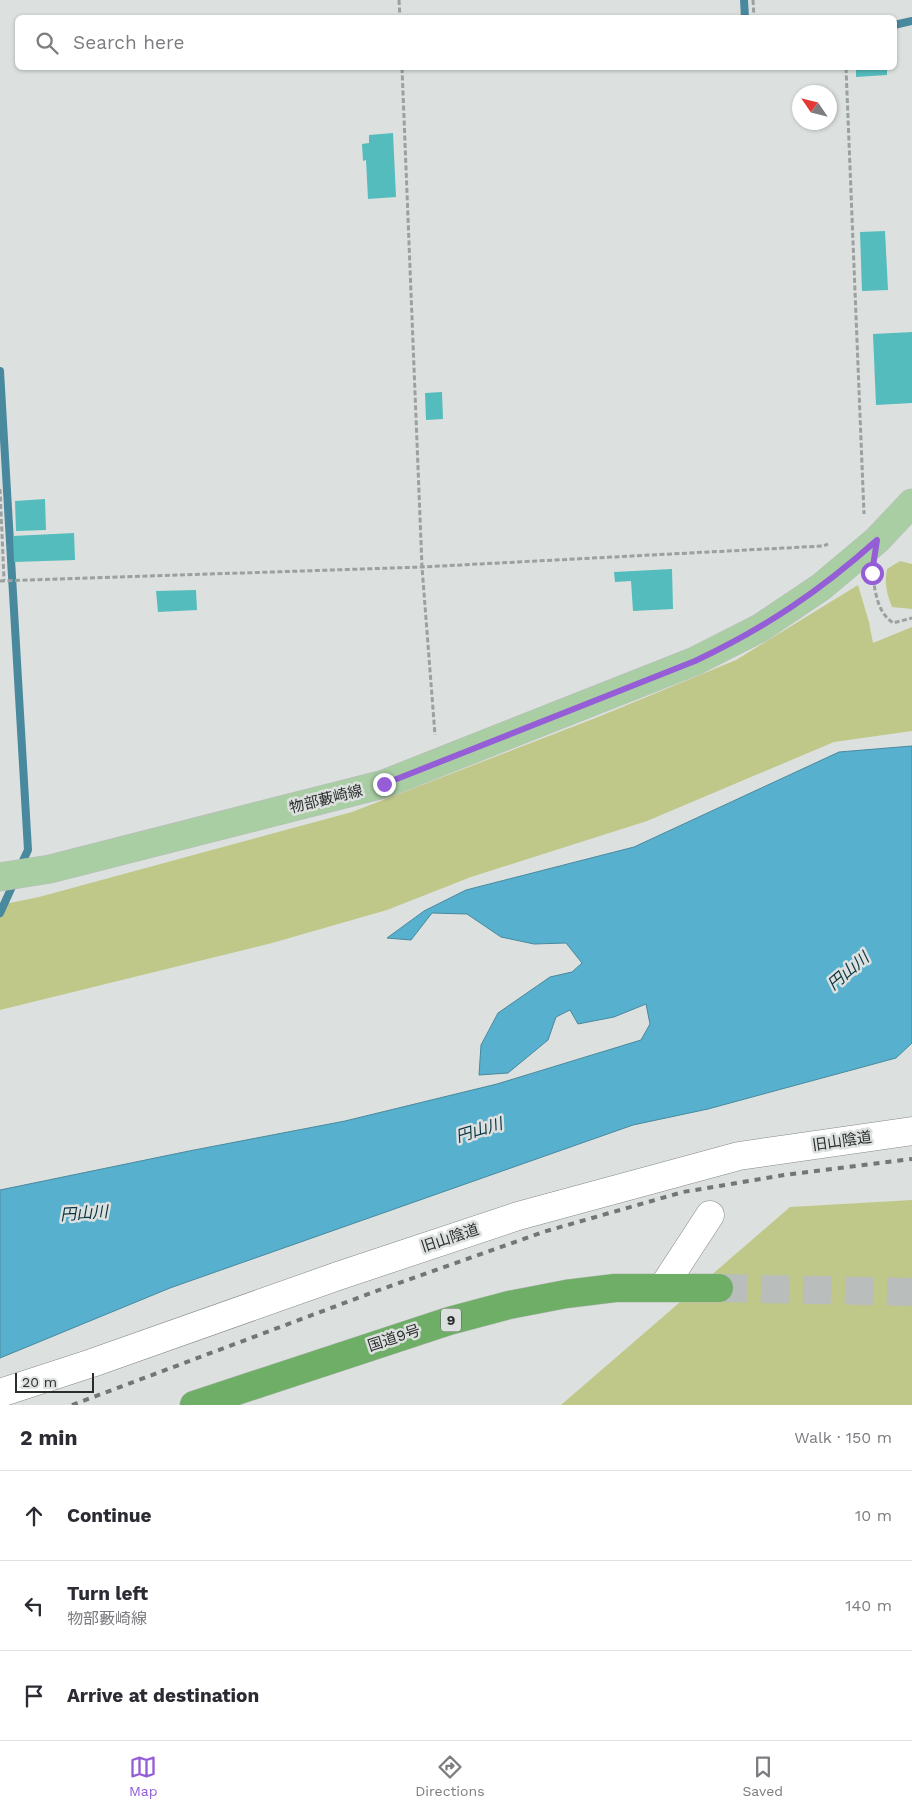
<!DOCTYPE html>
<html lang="en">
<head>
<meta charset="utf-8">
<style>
	body { margin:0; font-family:"Work Sans","Noto Sans JP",sans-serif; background:#f7f7f7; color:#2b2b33 }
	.compass { position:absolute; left:792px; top:85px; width:45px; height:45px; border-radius:50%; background:#fff; box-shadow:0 1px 4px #0004; rotate:305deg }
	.scale { position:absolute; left:15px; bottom:12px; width:79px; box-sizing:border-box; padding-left:5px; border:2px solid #2c2e2e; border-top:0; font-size:14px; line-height:18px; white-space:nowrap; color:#2c2e2e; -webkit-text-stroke:4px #dce1df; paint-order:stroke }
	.stop { position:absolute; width:15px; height:15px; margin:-11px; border:4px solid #955ed7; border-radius:50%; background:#fff }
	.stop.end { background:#955ed7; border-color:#fff; box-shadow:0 1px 5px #0008 }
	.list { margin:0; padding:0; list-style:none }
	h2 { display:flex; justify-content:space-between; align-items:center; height:65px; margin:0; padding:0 20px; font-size:21px }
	h2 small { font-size:16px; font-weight:400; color:#7c7c81 }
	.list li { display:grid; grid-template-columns:32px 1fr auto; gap:15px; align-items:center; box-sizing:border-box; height:90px; padding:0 20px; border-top:1px solid #e1e1e2 }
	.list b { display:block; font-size:19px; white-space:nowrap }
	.list p { margin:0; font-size:16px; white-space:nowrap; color:#7c7c81 }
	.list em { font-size:16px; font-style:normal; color:#7c7c81 }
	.icon { flex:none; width:28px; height:28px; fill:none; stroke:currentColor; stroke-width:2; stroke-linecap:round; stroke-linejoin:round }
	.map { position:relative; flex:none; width:912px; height:1405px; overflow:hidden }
	.search { position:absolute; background:#fff; box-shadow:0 1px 4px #0004; left:15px; right:15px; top:15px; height:55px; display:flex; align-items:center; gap:12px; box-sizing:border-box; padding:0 18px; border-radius:8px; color:#7c7c81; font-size:19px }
	.sheet { height:335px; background:#fff }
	nav { display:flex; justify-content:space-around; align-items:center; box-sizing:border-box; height:70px; border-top:1px solid #e1e1e2; background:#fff; font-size:14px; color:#7c7c81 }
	nav a { display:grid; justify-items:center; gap:2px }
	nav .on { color:#955ed7 }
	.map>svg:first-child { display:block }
</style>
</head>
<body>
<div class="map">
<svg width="912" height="1405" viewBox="0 0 912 1405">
	<rect width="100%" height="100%" fill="#dce1df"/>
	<g fill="#bfc888">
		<path d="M900,561L912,564V609L892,607C887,594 884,584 887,569Z"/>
		<path d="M858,585L869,622L873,643L912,627V731L834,742L647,821L471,877L387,910L272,943L0,1010V905L39,897L352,812L598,717L736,660Z"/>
		<path d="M912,1200V1405H561L790,1207Z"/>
	</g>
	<path fill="#56b0ce" stroke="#49899e" d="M912,746V1043L896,1058L708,1109L633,1125L170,1288L0,1358V1190L189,1151L345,1121L497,1084L641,1040L650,1024L646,1004L614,1017L578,1024L570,1010L556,1017L548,1040L508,1073L479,1075L481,1045L498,1013L550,977L572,972L582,963L566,943L534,944L501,937L467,914L432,913L411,940L387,938L424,911L466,890L634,847L839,752Z"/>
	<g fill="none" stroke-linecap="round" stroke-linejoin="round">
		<g stroke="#49899e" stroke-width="8">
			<path d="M744,0L745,18"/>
			<path d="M894,25L912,21"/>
			<path d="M0,371L28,850L20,867"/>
			<path d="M0,913L15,880"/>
		</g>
	</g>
	<g fill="#54bcbc">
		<path d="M856,68H887V75L856,77Z"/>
		<path d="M393,133L396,197L368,199L366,160L363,161L362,144L369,143V135Z"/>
		<path d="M885,231L888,290L862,291L860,232Z"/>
		<path d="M912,332V403L876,405L873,334Z"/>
		<path d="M442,392L443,419L426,420L425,393Z"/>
		<path d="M45,499L46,530L16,531L15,501Z"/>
		<path d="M74,533L75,560L14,562L13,536Z"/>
		<path d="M672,569L673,609L633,611L631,581L615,582L614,572Z"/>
		<path d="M196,590L197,610L158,612L156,591Z"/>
	</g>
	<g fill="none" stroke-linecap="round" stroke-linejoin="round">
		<path stroke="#b9bdbc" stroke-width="28" stroke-dasharray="28 14" stroke-linecap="butt" d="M719,1288L912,1292"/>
		<g stroke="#848886" stroke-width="29">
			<g id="minor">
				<path d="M663,1287L710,1215"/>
				<path d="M0,1393L92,1363L338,1276L518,1216L739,1156L912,1131"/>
			</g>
		</g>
		<g stroke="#bbbcbc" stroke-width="29">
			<path id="major" d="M0,877L50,869L384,784L695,661L760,628L821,587L877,540L912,503"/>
		</g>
		<g stroke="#bbbcbc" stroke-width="29">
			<path id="highway" d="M194,1405L449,1321L509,1305L566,1294L615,1288H719"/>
		</g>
		<g stroke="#9ca09f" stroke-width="3" stroke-dasharray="5 2.5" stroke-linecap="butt">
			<path d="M399,0L400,18"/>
			<path d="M753,0L754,18"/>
			<path d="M402,68L422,567L435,735"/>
			<path d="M846,68L864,514"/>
			<path d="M0,489L4,580"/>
			<path d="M873,578C876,596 878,612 893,623L912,618"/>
			<path d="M0,581L422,567L823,546L828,544"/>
		</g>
		<use href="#minor" stroke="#fff" stroke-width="28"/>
		<use href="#major" stroke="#a9cea4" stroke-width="28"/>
		<use href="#highway" stroke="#6fae67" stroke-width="28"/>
		<path stroke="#727675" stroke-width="4" stroke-dasharray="6 6" stroke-linecap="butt" d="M72,1405L379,1290L543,1232L683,1192L784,1175L912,1159"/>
	</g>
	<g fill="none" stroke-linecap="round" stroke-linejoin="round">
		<path stroke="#955ed7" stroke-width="6" d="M384,784L695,661C765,628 820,591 877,540L872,573"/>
	</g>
	<g text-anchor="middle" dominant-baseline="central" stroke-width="5" stroke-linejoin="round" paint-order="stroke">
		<rect fill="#dce1df" stroke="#616463" stroke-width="1" x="441" y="1308.5" width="20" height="23" rx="4"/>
		<g font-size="14" font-weight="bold" fill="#2c2e2e">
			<text x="451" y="1320">9</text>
		</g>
		<g font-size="15" fill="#2c2e2e" stroke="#dce1df">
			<text transform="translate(326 799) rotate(-14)">物部藪崎線</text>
			<text transform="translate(842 1141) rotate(-8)">旧山陰道</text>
			<text transform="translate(450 1238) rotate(-18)">旧山陰道</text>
			<text transform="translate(394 1338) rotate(-18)">国道9号</text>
		</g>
		<g font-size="16" font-style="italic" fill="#093441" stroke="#dce1df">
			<text transform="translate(848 971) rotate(-40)">円山川</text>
			<text transform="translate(479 1130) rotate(-17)">円山川</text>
			<text transform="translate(84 1213) rotate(-4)">円山川</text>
		</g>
	</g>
</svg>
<svg class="compass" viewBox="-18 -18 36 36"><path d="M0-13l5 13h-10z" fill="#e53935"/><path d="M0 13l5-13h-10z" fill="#7c7c81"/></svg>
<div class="scale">20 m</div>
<div class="stop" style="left:872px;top:573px"></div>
<div class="stop end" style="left:384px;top:784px"></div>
<div class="search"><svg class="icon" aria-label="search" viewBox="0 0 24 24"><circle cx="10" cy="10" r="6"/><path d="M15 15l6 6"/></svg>Search here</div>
</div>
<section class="sheet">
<h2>2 min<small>Walk · 150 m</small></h2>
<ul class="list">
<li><svg class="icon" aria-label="ahead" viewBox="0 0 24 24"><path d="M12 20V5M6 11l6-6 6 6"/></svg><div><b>Continue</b></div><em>10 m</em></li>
<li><svg class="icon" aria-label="left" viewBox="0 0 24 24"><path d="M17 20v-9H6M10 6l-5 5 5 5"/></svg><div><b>Turn left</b><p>物部藪崎線</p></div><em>140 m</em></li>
<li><svg class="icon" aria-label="arrive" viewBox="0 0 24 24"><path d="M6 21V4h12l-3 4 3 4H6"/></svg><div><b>Arrive at destination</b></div></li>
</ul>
</section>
<nav>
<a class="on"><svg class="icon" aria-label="map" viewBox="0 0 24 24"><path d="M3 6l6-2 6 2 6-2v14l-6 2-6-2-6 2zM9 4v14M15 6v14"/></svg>Map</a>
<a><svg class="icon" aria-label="directions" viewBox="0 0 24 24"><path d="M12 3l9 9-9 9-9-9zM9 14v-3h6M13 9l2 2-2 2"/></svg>Directions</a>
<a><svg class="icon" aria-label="saved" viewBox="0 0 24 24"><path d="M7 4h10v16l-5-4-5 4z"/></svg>Saved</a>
</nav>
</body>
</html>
